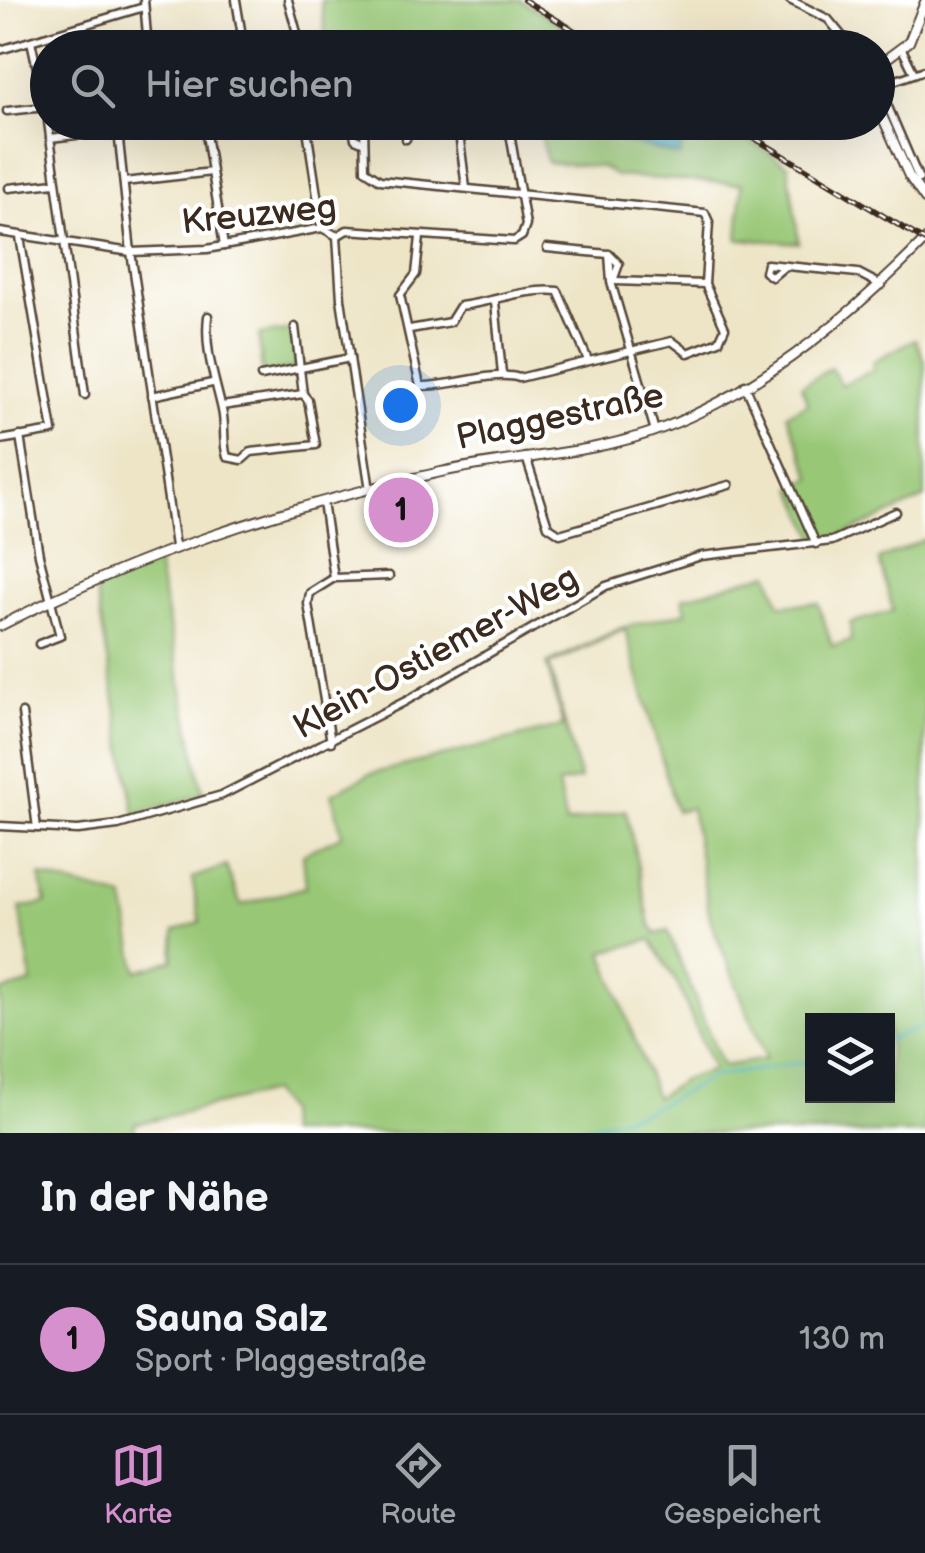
<!DOCTYPE html>
<html lang="de">
<head>
<meta charset="utf-8">
<style>
	body { margin:0; font-family:"Balsamiq Sans",sans-serif; background:#242831; color:#f1f3f6 }
	.controls { position:absolute; right:30px; bottom:30px; display:grid; overflow:hidden; border-radius:0px; box-shadow:0 10px 40px #0002 }
	.controls button { width:90px; height:90px; display:grid; place-items:center; padding:0; border:0; border-bottom:2px solid #363941; background:#171b24; color:#f1f3f6; font:50px sans-serif }
	.you { position:absolute; left:400px; top:405px; width:35px; height:35px; margin:-25px; border:8px solid #fff; border-radius:50%; background:#1a73e8; box-shadow:0 0 0 15px #1a73e833 }
	.badge { display:grid; place-items:center; width:65px; height:65px; border-radius:50%; background:#d690ce; color:#111; font-size:32px; font-weight:700 }
	.pin { position:absolute; translate:-50% -50%; border:5px solid #fff; box-shadow:0 2px 10px #0006 }
	.list { margin:0; padding:0; list-style:none }
	h2 { display:flex; justify-content:space-between; align-items:center; height:130px; margin:0; padding:0 40px; font-size:42px }
	h2 small { font-size:32px; font-weight:400; color:#9ea1a6 }
	.list li { display:grid; grid-template-columns:65px 1fr auto; gap:30px; align-items:center; box-sizing:border-box; height:150px; padding:0 40px; border-top:2px solid #363941 }
	.list b { display:block; font-size:38px; white-space:nowrap }
	.list p { margin:0; font-size:32px; white-space:nowrap; color:#9ea1a6 }
	.list em { font-size:32px; font-style:normal; color:#9ea1a6 }
	.icon { flex:none; width:55px; height:55px; fill:none; stroke:currentColor; stroke-width:2; stroke-linecap:round; stroke-linejoin:round }
	.map { position:relative; flex:none; width:925px; height:1133px; overflow:hidden }
	.search { position:absolute; background:#171b24; box-shadow:0 10px 40px #0002; left:30px; right:30px; top:30px; height:110px; display:flex; align-items:center; gap:25px; box-sizing:border-box; padding:0 35px; border-radius:55px; color:#9ea1a6; font-size:38px }
	.sheet { height:280px; background:#171b24 }
	nav { display:flex; justify-content:space-around; align-items:center; box-sizing:border-box; height:140px; border-top:2px solid #363941; background:#171b24; font-size:28px; color:#9ea1a6 }
	nav a { display:grid; justify-items:center; gap:5px }
	nav .on { color:#d690ce }
	.map>svg:first-child { display:block }
</style>
</head>
<body>
<div class="map">
<svg width="925" height="1133" viewBox="0 0 925 1133">
	<rect width="100%" height="100%" fill="#fff"/>
	<filter id="ink" filterUnits="userSpaceOnUse"><feTurbulence type="fractalNoise" baseFrequency=".01" numOctaves="2"/><feDisplacementMap in="SourceGraphic" scale="20" xChannelSelector="R" yChannelSelector="G"/><feConvolveMatrix kernelMatrix="1 2 1 2 8 2 1 2 1" color-interpolation-filters="sRGB"/></filter>
	<filter id="wash" filterUnits="userSpaceOnUse"><feTurbulence type="fractalNoise" baseFrequency=".0048" numOctaves="4" result="noise"/><feDisplacementMap in="SourceGraphic" scale="40" xChannelSelector="R" yChannelSelector="G"/><feGaussianBlur stdDeviation="2.25" result="paint"/><feColorMatrix in="noise" values="0 0 0 0 0 0 0 0 0 0 0 0 0 0 0 0 0 1.4 0 .05"/><feComposite in="paint" operator="in"/></filter>
	<g filter="url(#wash)">
		<rect width="100%" height="100%" fill="#eee5c7"/>
		<g fill="#98c776" stroke="#6a784a" stroke-width="2.5" fill-rule="evenodd">
			<path d="M321,0H520L599,47L411,48L395,42L327,47Z"/>
			<path d="M538,123H723L788,165L799,243L738,239L742,184L616,176L602,167L547,162Z"/>
			<path d="M292,330L297,367L262,375L259,335Z"/>
			<path d="M915,339L925,361V498L841,536L817,541L793,488L812,478L787,414L808,403L801,386L831,368L841,385L874,370L872,362Z"/>
			<path d="M925,539V1133H287L286,1111L271,1092L134,1124L135,1133H0V992L32,983L20,908L46,903L40,876L124,898L137,971L173,960L175,931L200,922L192,878L226,866L241,905L306,887L303,854L342,835L332,794L370,774L563,726L547,664L621,628L686,612L683,598L769,573L780,605L818,603L832,646L851,641L850,623L893,611L879,560ZM625,629L676,811L691,808L710,919L766,1059L722,1066L668,931L656,934L650,924L626,810L566,824L558,784L580,779L549,665ZM651,940L678,985L713,1070L683,1080L656,1098L603,952ZM812,1021H888V1096H812Z"/>
			<path d="M156,560L203,794L135,815L95,586Z"/>
		</g>
		<path fill="#47b4c3" stroke="#416f70" stroke-width="2.5" d="M571,123H663L682,140L680,156L576,128Z"/>
		<g fill="none" stroke-linecap="round" stroke-linejoin="round">
			<g stroke="#47b4c3" stroke-width="2.5">
				<path d="M888,1040L925,1026"/>
				<path d="M560,1133L646,1111L715,1076L812,1061"/>
			</g>
		</g>
	</g>
	<g filter="url(#ink)">
		<g fill="none" stroke-linecap="round" stroke-linejoin="round">
			<g stroke="#564637" stroke-width="11">
				<g id="minor">
					<path d="M144,0L148,48"/>
					<path d="M236,0L244,48"/>
					<path d="M288,0L297,33"/>
					<path d="M790,0L828,19L852,48"/>
					<path d="M31,41L48,118"/>
					<path d="M902,49L914,73"/>
					<path d="M0,50L144,7"/>
					<path d="M7,111L46,107"/>
					<path d="M48,122L85,395"/>
					<path d="M204,122L224,246"/>
					<path d="M306,122L322,228"/>
					<path d="M352,122L355,139L362,142"/>
					<path d="M364,122L365,170L380,180L705,213L709,222L705,284L615,281"/>
					<path d="M118,131L131,252L175,546"/>
					<path d="M50,138L190,122"/>
					<path d="M406,139L412,122"/>
					<path d="M460,141L466,188"/>
					<path d="M919,179L879,86L925,70"/>
					<path d="M124,182L212,172"/>
					<path d="M9,188L55,183"/>
					<path d="M0,232L131,252L207,249L322,228L337,236L347,230L514,241L522,236L526,225L508,122"/>
					<path d="M337,236L341,299L370,490"/>
					<path d="M420,237L416,274L400,295L420,386C450,387 495,370 519,378L672,341L688,353L719,341L725,328L705,284"/>
					<path d="M547,248L608,254"/>
					<path d="M785,266L772,277L765,272L767,264L858,273L881,285"/>
					<path d="M613,281L619,264L609,254L611,282L655,431"/>
					<path d="M495,302L502,374"/>
					<path d="M208,316C204,351 215,378 222,410C226,427 222,441 227,457L242,460L251,452L316,445L308,400L303,394L295,327"/>
					<path d="M410,329L450,322L460,306C494,302 523,288 558,291L588,360"/>
					<path d="M261,376L350,358"/>
					<path d="M745,385L816,544"/>
					<path d="M420,386L416,391L420,411"/>
					<path d="M152,396L212,383"/>
					<path d="M222,406L303,394"/>
					<path d="M20,436L39,555L60,636L39,644"/>
					<path d="M0,440L53,431L20,237"/>
					<path d="M526,457L548,526L560,534L729,485"/>
					<path d="M323,502L334,578L310,593L308,604L331,742"/>
					<path d="M334,578L389,576"/>
					<path d="M22,713L37,828"/>
					<path d="M0,826L78,830L118,825L222,795L406,701L606,586L701,556L832,541L896,512"/>
				</g>
			</g>
			<g stroke="#564637" stroke-width="12">
				<g id="tertiary">
					<path d="M878,65L909,42L925,2"/>
					<path d="M878,107L909,176L925,199"/>
					<path d="M0,626C140,553 287,506 441,472C513,456 594,455 663,428C762,390 852,315 925,240"/>
				</g>
			</g>
			<use href="#minor" stroke="#fff" stroke-width="6"/>
			<use href="#tertiary" stroke="#fff" stroke-width="8"/>
			<g stroke="#3b2a1e" stroke-width="6">
				<g id="rail">
					<path d="M524,0L603,48"/>
					<path d="M728,122L925,241"/>
				</g>
			</g>
			<use href="#rail" stroke="#fff" stroke-width="2.5" stroke-dasharray="8" stroke-linecap="butt"/>
		</g>
	</g>
	<g text-anchor="middle" dominant-baseline="central" stroke-width="8" stroke-linejoin="round" paint-order="stroke">
		<g font-size="35" fill="#3b2a1e" stroke="#fff">
			<text transform="translate(259 215) rotate(-6)">Kreuzweg</text>
			<text transform="translate(560 417) rotate(-12)">Plaggestraße</text>
			<text transform="translate(436 653) rotate(-29)">Klein-Ostiemer-Weg</text>
		</g>
	</g>
</svg>
<div class="controls">
<button><svg class="icon" aria-label="layers" viewBox="0 0 24 24"><path d="M12 4l9 5-9 5-9-5zM3 14l9 5 9-5"/></svg></button>
</div>
<div class="you"></div>
<div class="pin badge" style="left:401px;top:510px">1</div>
<div class="search"><svg class="icon" aria-label="search" viewBox="0 0 24 24"><circle cx="10" cy="10" r="6"/><path d="M15 15l6 6"/></svg>Hier suchen</div>
</div>
<section class="sheet">
<h2>In der Nähe<small></small></h2>
<ul class="list">
<li><span class="badge">1</span><div><b>Sauna Salz</b><p>Sport · Plaggestraße</p></div><em>130 m</em></li>
</ul>
</section>
<nav>
<a class="on"><svg class="icon" aria-label="map" viewBox="0 0 24 24"><path d="M3 6l6-2 6 2 6-2v14l-6 2-6-2-6 2zM9 4v14M15 6v14"/></svg>Karte</a>
<a><svg class="icon" aria-label="directions" viewBox="0 0 24 24"><path d="M12 3l9 9-9 9-9-9zM9 14v-3h6M13 9l2 2-2 2"/></svg>Route</a>
<a><svg class="icon" aria-label="saved" viewBox="0 0 24 24"><path d="M7 4h10v16l-5-4-5 4z"/></svg>Gespeichert</a>
</nav>
</body>
</html>
